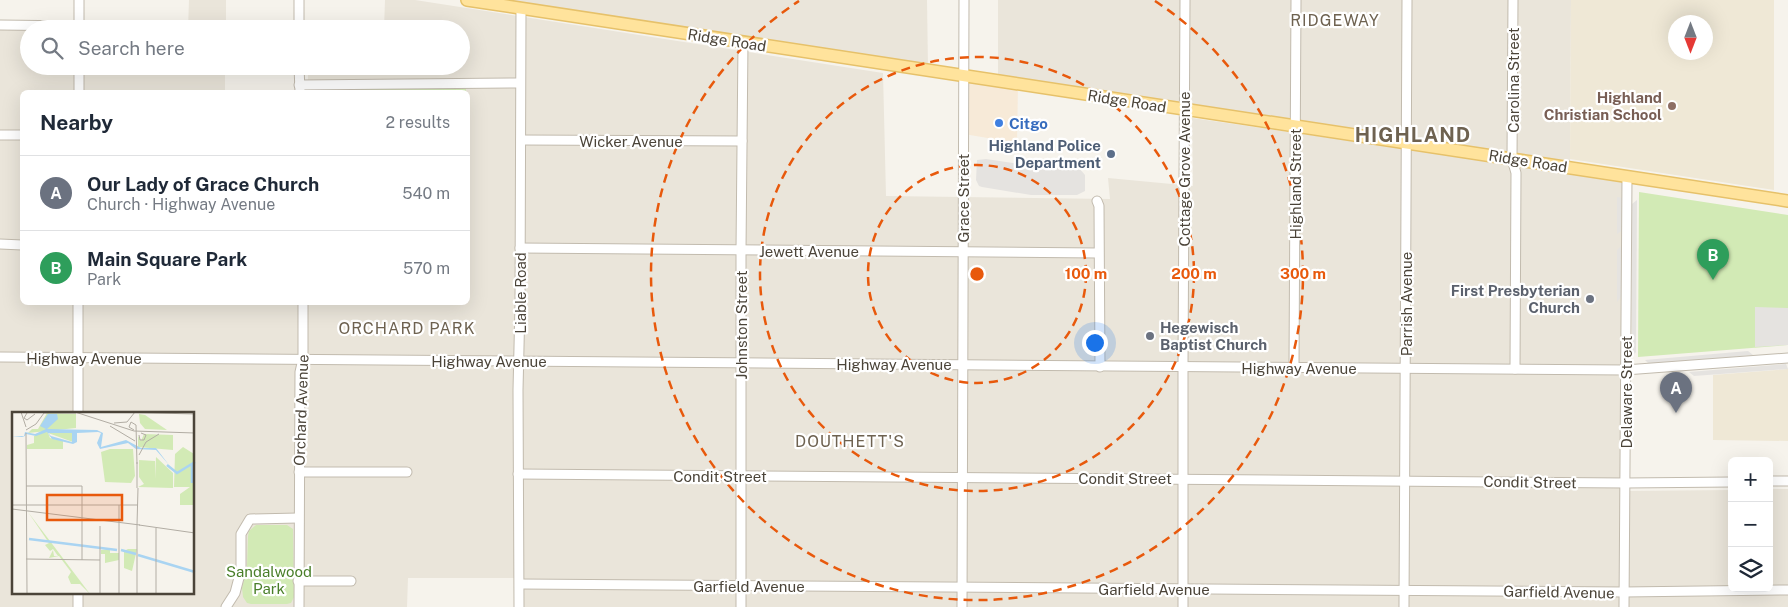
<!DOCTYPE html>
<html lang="en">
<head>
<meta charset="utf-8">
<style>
	body { margin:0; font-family:"Public Sans",sans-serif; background:#f6f6f7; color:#1f2937 }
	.controls { position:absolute; right:15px; bottom:15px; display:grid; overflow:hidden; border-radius:8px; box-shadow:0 5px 20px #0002 }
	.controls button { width:45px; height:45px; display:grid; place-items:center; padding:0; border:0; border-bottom:1px solid #e0e1e3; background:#fff; color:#1f2937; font:25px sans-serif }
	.compass { position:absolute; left:1668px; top:15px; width:45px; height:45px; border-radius:50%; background:#fff; box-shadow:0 5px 20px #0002; rotate:180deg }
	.you { position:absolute; left:1094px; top:342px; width:18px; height:18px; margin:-12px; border:4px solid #fff; border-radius:50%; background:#1a73e8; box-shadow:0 0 0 8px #1a73e833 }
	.badge { display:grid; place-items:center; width:32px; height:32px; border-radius:50%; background:#fc3f1d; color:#fff; font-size:16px; font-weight:700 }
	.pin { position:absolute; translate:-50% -41px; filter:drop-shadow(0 1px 2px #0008) }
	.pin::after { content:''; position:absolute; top:26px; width:18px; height:15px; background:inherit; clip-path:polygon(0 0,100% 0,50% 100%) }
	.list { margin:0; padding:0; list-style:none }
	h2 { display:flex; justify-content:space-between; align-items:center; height:65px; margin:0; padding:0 20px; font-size:21px }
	h2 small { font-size:16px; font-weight:400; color:#747a83 }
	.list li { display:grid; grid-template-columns:32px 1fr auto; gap:15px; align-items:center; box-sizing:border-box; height:75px; padding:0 20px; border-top:1px solid #e0e1e3 }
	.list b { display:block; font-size:19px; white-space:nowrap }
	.list p { margin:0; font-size:16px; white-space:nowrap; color:#747a83 }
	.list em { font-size:16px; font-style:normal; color:#747a83 }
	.icon { flex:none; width:28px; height:28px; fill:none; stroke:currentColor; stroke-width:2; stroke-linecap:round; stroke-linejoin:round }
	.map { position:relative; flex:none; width:1788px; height:607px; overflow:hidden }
	.search { position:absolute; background:#fff; box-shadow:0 5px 20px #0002; left:20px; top:20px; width:450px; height:55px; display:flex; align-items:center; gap:12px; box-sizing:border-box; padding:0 18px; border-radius:28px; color:#747a83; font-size:19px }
	.panel { position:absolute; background:#fff; box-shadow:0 5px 20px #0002; left:20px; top:90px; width:450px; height:215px; border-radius:8px }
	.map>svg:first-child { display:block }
</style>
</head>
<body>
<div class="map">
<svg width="1788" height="607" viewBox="0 0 1788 607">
	<rect width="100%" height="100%" fill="#f6f3ec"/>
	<g fill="#eae5da" fill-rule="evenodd">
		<path d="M189,0H226V29H188Z"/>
		<path d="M385,0H415L883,73L886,196L1110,199L1108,178L1193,186L1192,118L1622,180L1621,491L1732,490V588H1769V489H1788V607H523V578H408L407,607H0V29H29V66H225V92H22V302H293L294,305H308L468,302V92H466V87L308,88V66H461V29H384ZM14,413H194V593H14Z"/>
		<path d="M482,0H927L928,68Z"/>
		<path d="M998,0H1571L1570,165L998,79Z"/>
	</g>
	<path fill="#f7ead8" d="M964,77L1018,85L1017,143L964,134Z"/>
	<g fill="#efe8d6" fill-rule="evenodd">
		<path d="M1571,0H1774V190L1570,159ZM1676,22H1706V52H1676Z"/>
		<path d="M465,303L308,305V302Z"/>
		<path d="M1788,369V441L1713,440V375Z"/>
	</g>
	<g fill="#d2eab5">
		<path d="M466,87V92H308V88Z"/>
		<path d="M1639,192L1788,215V345L1638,357Z"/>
		<path d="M256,525H287L293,529L294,597L291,603L287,604H251L247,603L243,597L242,588L247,567L248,536L249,531Z"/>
	</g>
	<g fill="#e5e3e0">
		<path d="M986,159L1041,167L1079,168L1085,175V191L1077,195H1031L982,187L979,186L976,180L977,160Z"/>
		<path d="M1617,197L1623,198V230L1617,234Z"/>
		<path d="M1637,200L1636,352L1632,357V204Z"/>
		<path d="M1622,245L1621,297L1617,302V250Z"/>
		<path d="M1755,307L1788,308V345L1755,347Z"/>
		<path d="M1748,351L1753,355L1649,364L1645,360Z"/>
		<path d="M1786,364L1788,369L1694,376L1689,372Z"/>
	</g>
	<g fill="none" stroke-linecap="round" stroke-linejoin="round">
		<g stroke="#c2bbae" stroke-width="11">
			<g id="minor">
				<path d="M79,0V29"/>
				<path d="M1513,0L1512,159L1516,173L1515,369"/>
				<path d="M0,25L79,26"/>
				<path d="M299,29V0"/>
				<path d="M79,66V92"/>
				<path d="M299,66L300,92"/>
				<path d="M299,85L520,83"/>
				<path d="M0,135H22"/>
				<path d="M521,140L742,141"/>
				<path d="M1097,201L1099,206L1100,367"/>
				<path d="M0,244L22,245"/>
				<path d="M520,248L1098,253"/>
				<path d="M0,357L1625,370L1788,358"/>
				<path d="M1294,367L1296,0"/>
				<path d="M78,413V302"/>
				<path d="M299,472H407"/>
				<path d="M518,474L1626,483L1732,482"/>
				<path d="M1769,481H1788"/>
				<path d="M298,581H351"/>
				<path d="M520,584L1624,592L1788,590"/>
				<path d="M78,593V607"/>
				<path d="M226,607L235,593L241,570V534L250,519L298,518"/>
				<path d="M299,607L300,372L303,359V302"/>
				<path d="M519,607L518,390L520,304L521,8"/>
				<path d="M741,607V250L743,42"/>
				<path d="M962,607L964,0"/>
				<path d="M1183,607V367L1185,0"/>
				<path d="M1404,607L1407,0"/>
				<path d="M1624,607L1627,177"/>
			</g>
		</g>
		<g stroke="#e6c16a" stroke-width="14">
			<path id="major" d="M467,0L1788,201"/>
		</g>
		<use href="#minor" stroke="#fff" stroke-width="9"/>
		<use href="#major" stroke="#ffe39c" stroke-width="11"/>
	</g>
	<g fill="none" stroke="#e8590c" stroke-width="2.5" stroke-dasharray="9 6">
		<circle cx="977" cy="274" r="109"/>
		<circle cx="977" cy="274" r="217"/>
		<path d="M1155 1A326 326 0 1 1 799 1"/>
	</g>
	<circle fill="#8d6e63" stroke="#fff" stroke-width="2" cx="1672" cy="106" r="5"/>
	<circle fill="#3f7fe0" stroke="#fff" stroke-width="2" cx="999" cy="123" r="5"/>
	<circle fill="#5c6f8a" stroke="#fff" stroke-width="2" cx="1111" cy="154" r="5"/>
	<g fill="#6b7280" stroke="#fff" stroke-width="2">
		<circle cx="1590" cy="299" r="5"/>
		<circle cx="1150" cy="336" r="5"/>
	</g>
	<g text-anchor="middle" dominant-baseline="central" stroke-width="4.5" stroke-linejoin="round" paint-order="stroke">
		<g font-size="15" fill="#4b4439" stroke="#fff">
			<text transform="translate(727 40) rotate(9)">Ridge Road</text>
			<text transform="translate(1513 80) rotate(-90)">Carolina Street</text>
			<text transform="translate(1127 101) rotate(9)">Ridge Road</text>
			<text x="631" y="141">Wicker Avenue</text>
			<text transform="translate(1528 161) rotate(9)">Ridge Road</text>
			<text transform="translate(1184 169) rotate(-90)">Cottage Grove Avenue</text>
			<text transform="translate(1295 184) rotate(-90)">Highland Street</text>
			<text transform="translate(963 198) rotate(-90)">Grace Street</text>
			<text x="809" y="251">Jewett Avenue</text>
			<text transform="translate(520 293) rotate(-90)">Liable Road</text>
			<text transform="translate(1406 304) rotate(-90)">Parrish Avenue</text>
			<text transform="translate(741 325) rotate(-90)">Johnston Street</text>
			<text x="84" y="358">Highway Avenue</text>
			<text x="489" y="361">Highway Avenue</text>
			<text x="894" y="364">Highway Avenue</text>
			<text x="1299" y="368">Highway Avenue</text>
			<text transform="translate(1626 392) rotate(-90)">Delaware Street</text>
			<text transform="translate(301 410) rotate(-88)">Orchard Avenue</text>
			<text x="720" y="476">Condit Street</text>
			<text x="1125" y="478">Condit Street</text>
			<text transform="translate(1530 482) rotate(1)">Condit Street</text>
			<text x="749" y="586">Garfield Avenue</text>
			<text x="1154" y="589">Garfield Avenue</text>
			<text transform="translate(1559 592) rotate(1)">Garfield Avenue</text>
		</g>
		<g font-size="15" font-weight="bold" fill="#785e54" stroke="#fff" text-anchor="end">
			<text x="1662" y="97">Highland<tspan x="1662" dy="17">Christian School</tspan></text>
		</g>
		<g font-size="15" font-weight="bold" fill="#366cbe" stroke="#fff" text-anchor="start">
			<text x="1009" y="123">Citgo</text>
		</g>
		<g font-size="15" font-weight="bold" fill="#4e5e75" stroke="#fff" text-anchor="end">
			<text x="1101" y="145">Highland Police<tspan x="1101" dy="17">Department</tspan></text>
		</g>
		<g font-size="15" font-weight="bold" fill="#5b616d" stroke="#fff" text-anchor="end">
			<text x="1580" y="290">First Presbyterian<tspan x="1580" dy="17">Church</tspan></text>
			<text x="1160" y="327" text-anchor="start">Hegewisch<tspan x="1160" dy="17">Baptist Church</tspan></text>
		</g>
		<g font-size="15" fill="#4a7f2a" stroke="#fff">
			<text x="269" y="571">Sandalwood<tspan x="269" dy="17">Park</tspan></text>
		</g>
		<g font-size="16" letter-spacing="1" fill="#6e6250" stroke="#fff">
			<text x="1335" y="20">RIDGEWAY</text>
			<text x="407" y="328">ORCHARD PARK</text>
			<text x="850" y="441">DOUTHETT'S</text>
		</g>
		<g font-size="20" font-weight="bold" letter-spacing="1" fill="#6e6250" stroke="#fff">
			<text x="1413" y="135">HIGHLAND</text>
		</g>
	</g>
	<g transform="translate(12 412)">
		<rect width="182" height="182" fill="#f6f3ec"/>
		<path d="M35,1L64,2V16L16,21L20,17H26ZM127,2L133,3L155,18L133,17L128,11ZM32,20L60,21L61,30L36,21L38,26L51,29V37H15V33L22,31V24ZM132,22L161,23V38L126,35V24L129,29ZM171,35L182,42L181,93H168V82L178,75H162L163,42ZM98,37H121L123,64L119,71L93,70L89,40ZM144,45L161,61V76L126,75L132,72L127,65V48L143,49V67ZM16,100L78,182L68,172H59L56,165L59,160L47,144L37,146L41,138L42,144H46L41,137L38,139L33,133L37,131ZM98,137V141H107V148L93,151V142H89V138ZM116,137H125L120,159L112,156V139Z" fill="#d2eab5"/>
		<path d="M36,2H45L46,7L35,17L85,18L91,21L89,35L114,28L129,36H144L157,53L144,38L124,37L116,31L88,37L85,31L89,21L86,20L65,21V30L61,32L40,27L35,20L24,24L14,22L13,24L10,25L0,24H12L13,20L23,22L34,17L28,14ZM36,21H60V30L39,24Z" fill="#a9d4f2" fill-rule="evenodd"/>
		<path fill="none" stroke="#a9d4f2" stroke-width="2.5" d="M180,51V71M155,53L165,61L183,50M17,127L105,138M109,138L124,142M126,143L183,160"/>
		<path fill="none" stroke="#b2ada4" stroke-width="1" d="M9,0L14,15M63,0L122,19L183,21M105,0L183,2M15,1L12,6L15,8L23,2M102,11L115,10L123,0M98,14L123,29M14,18L24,12L32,1H64M122,18L117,15L119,10L124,13L125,52M14,21L15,182M127,23L128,28H132L134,23L129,21M127,43L134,30L147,22M125,50V76M14,74H70V148M0,93H126M0,97L128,113M125,113V182M125,113L126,76M127,113L183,121M88,114V182M14,147L88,148M107,182V93M144,182V116"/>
		<path fill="#e8590c" fill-opacity="0.15" stroke="#e8590c" stroke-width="2.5" d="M35,83H110V108H35Z"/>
		<rect width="182" height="182" fill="none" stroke="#4b4439" stroke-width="2.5"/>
	</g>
	<circle cx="977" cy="274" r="8" fill="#e8590c" stroke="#fff" stroke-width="2.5"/>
	<g font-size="15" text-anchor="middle" font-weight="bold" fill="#e8590c" stroke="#fff" stroke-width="4.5" stroke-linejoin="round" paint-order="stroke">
		<text x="1086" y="279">100 m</text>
		<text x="1194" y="279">200 m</text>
		<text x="1303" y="279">300 m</text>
	</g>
</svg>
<div class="controls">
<button>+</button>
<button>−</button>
<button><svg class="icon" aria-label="layers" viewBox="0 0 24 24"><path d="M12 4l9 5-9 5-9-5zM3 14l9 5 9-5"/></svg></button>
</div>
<svg class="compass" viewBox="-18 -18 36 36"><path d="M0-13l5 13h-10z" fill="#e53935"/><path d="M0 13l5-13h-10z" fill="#747a83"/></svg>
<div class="you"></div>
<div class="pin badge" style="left:1676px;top:413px;background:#6b7280">A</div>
<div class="pin badge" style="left:1713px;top:280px;background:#2e9e5b">B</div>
<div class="search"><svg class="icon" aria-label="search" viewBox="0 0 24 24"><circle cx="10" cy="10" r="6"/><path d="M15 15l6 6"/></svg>Search here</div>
<section class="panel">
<h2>Nearby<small>2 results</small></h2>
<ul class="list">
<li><span class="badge" style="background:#6b7280">A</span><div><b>Our Lady of Grace Church</b><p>Church · Highway Avenue</p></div><em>540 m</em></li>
<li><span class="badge" style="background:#2e9e5b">B</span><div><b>Main Square Park</b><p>Park</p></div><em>570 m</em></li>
</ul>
</section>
</div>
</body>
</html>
